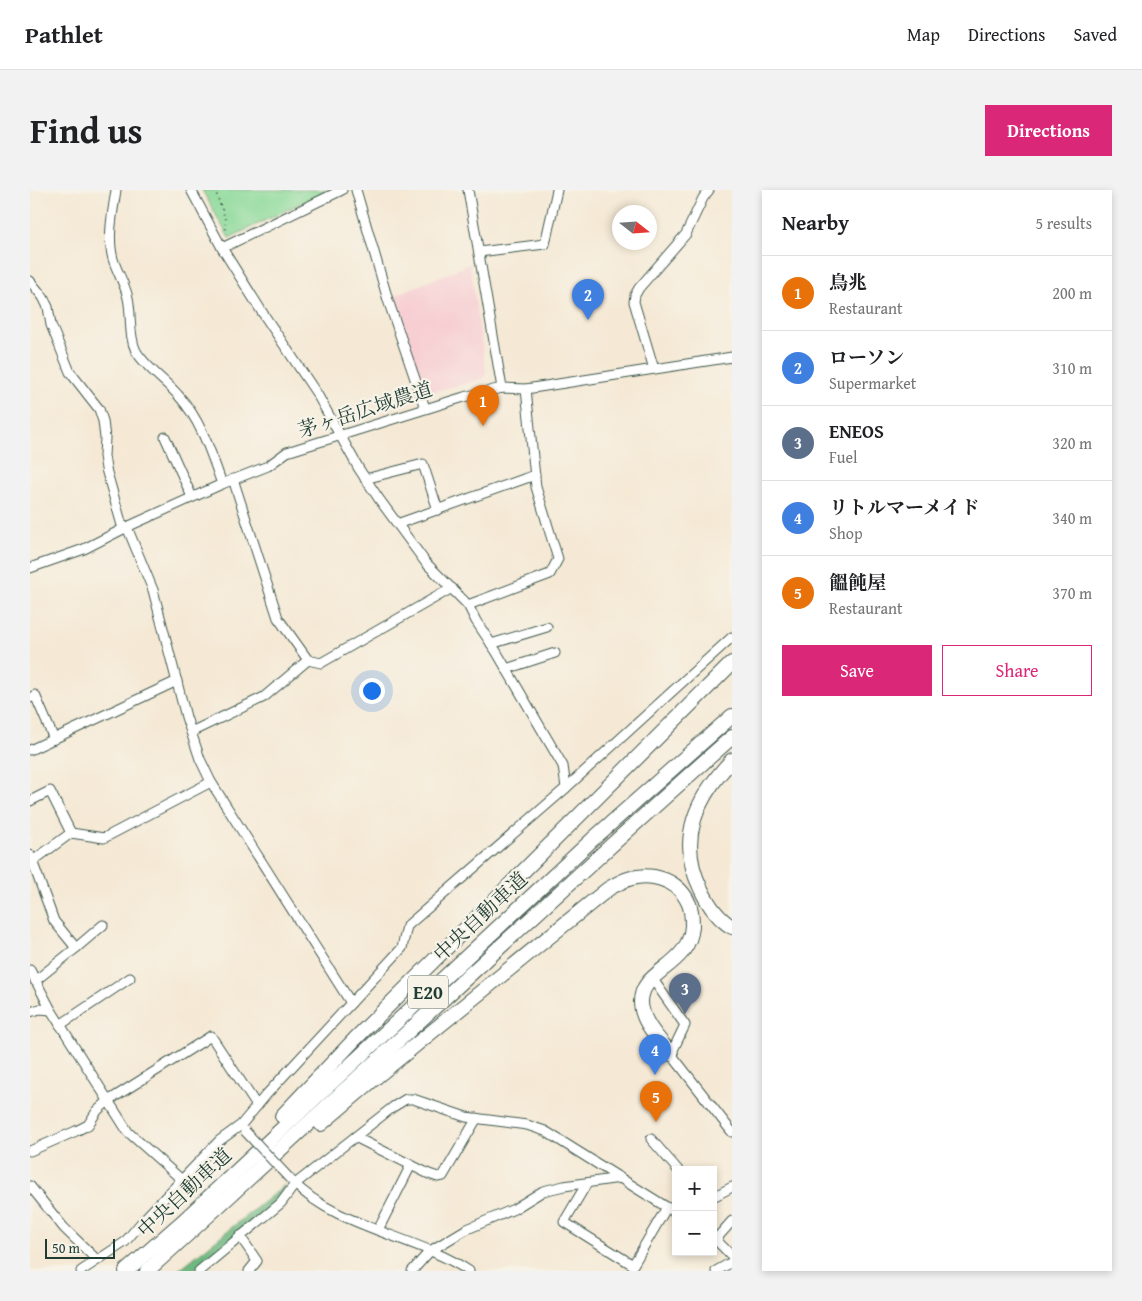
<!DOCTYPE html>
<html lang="en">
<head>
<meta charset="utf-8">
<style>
	body { margin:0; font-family:"Gentium Book Plus","Noto Serif JP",serif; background:#f2f2f2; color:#202124 }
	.controls { position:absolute; right:15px; bottom:15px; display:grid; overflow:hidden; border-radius:0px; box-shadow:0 2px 8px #0003 }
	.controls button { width:45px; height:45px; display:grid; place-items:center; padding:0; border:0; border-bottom:1px solid #e0e0e0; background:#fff; color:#202124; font:25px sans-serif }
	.compass { position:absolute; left:582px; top:15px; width:45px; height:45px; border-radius:50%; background:#fff; box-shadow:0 2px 8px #0003; rotate:107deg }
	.scale { position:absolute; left:15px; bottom:12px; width:70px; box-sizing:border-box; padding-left:5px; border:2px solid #1f3d34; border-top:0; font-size:14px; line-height:18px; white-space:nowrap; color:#1f3d34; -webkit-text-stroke:4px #f7f3e8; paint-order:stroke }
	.you { position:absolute; left:341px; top:500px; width:18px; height:18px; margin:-12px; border:4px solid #fff; border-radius:50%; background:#1a73e8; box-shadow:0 0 0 8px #1a73e833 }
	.badge { display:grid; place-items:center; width:32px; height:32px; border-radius:50%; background:#db2777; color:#fff; font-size:16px; font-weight:700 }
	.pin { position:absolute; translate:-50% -41px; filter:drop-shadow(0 1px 2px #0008) }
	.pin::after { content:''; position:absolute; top:26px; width:18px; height:15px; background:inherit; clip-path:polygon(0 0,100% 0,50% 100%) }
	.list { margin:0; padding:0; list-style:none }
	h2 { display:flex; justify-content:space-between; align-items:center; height:65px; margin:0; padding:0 20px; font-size:21px }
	h2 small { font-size:16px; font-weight:400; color:#757577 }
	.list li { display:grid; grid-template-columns:32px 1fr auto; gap:15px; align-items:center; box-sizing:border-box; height:75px; padding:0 20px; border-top:1px solid #e0e0e0 }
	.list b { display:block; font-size:19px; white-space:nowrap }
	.list p { margin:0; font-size:16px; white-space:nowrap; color:#757577 }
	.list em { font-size:16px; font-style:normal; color:#757577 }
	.actions { display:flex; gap:10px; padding:15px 20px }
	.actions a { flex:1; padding:11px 0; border:1px solid #db2777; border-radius:0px; text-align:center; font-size:18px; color:#db2777 }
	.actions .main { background:#db2777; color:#fff }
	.map { position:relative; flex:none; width:702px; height:1081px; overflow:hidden; border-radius:0px }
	header { display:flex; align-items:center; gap:30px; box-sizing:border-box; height:70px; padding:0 25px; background:#fff; border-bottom:1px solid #e0e0e0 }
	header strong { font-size:24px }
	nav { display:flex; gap:28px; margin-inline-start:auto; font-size:18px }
	.intro { display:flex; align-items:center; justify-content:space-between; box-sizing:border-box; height:120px; padding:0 30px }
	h1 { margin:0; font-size:35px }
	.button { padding:12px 22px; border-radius:0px; background:#db2777; color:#fff; font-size:18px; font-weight:700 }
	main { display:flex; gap:30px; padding:0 30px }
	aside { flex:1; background:#fff; border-radius:0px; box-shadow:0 2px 8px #0003 }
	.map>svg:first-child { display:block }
</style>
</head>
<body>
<header>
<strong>Pathlet</strong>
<nav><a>Map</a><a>Directions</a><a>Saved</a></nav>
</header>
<div class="intro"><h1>Find us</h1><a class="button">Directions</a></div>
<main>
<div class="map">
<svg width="702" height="1081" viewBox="0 0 702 1081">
	<rect width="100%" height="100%" fill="#f7f3e8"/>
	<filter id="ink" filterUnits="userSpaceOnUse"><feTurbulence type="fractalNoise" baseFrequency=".02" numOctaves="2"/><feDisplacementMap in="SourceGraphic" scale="10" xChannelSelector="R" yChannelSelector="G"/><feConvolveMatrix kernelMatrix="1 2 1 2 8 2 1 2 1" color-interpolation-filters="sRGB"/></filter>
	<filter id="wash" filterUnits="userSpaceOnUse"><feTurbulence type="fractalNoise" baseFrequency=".0096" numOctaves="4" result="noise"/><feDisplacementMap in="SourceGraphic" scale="20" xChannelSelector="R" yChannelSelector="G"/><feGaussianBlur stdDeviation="1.12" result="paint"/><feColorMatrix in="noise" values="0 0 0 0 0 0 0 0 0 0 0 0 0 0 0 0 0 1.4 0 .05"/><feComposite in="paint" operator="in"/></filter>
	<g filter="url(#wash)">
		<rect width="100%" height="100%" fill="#f5e9d5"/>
		<path fill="#f7cfd3" d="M440,74L456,184L453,189L393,204L361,107Z"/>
		<path fill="#89d998" stroke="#548b66" d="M172,0H298L199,48Z"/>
		<path fill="#6eb980" stroke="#467b5a" d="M255,995L246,1013L177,1070L162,1081H147Z"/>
	</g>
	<g filter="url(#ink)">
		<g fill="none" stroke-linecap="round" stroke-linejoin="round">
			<g stroke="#3f574c" stroke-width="11">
				<g id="minor">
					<path d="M86,0C83,21 77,47 83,69C87,82 95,94 98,108C102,125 98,145 106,161C116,178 135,190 148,205C171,230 181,263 192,294"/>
					<path d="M161,0L192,58L232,122L287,204L329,279L349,309L396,373L438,415L446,431L466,461L533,576L536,598"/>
					<path d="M326,0L358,110L395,218"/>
					<path d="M438,0L472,198"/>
					<path d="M192,58L312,0"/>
					<path d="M449,62L515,54L527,0"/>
					<path d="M0,91L13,107L18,117L21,135L40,182L69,219L73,231L75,248L74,266L76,279L93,339"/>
					<path d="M624,179L604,112L605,105L609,98L656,44L673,8L679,0"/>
					<path d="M135,247L162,307"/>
					<path d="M203,289L248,428L278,470L291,473L422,398"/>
					<path d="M335,289L393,274L408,320"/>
					<path d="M367,334L505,285"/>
					<path d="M97,337L123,400L156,527L170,569L181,592L321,813"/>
					<path d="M0,378L54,359L97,337L192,294L238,276L257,262L434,207L472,198L496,199L702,167"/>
					<path d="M438,415L520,384L528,369L506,297L496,199"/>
					<path d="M461,454L517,437"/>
					<path d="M476,479L525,463"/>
					<path d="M0,508L5,505L24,549"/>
					<path d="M161,542L234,507L278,470"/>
					<path d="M0,560L147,491"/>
					<path d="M0,611L20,601L41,643"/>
					<path d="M0,665L24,731L46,758"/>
					<path d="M0,673L41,643L74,648L181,592"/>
					<path d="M0,780L21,820L98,942L152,990"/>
					<path d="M622,788L655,835L641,864L702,942"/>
					<path d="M5,791L46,758L73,735"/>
					<path d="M0,822L10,819L21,820"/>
					<path d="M30,835L100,788"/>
					<path d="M325,947L399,984L408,987L413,986L447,928"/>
					<path d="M621,949L648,980"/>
					<path d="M0,961L46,941L58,935L67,921L78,911L181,846L227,916"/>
					<path d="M262,991C305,1037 387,1046 439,1081"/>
					<path d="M557,993L534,1032L603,1075L637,1017"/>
					<path d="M0,996L34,1038L67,1070"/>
					<path d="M683,1007L702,997"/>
					<path d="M348,1040L381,975"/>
					<path d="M210,1046L227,1071L219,1081"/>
					<path d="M683,1047L702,1066"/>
					<path d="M686,1049L702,1031"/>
					<path d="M51,1081L95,1052L116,1027L189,951L211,935L236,905L372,758L377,736L536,598L702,447"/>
					<path d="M169,1081L251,1013L265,994L363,917L376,909H383L436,927L497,935L515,941L646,1023"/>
					<path d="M382,1081L400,1061L435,1040L484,1019L513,1001L534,996L590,988"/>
					<path d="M686,1081L702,1072"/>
				</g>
			</g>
			<g stroke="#3f574c" stroke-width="16">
				<g id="highway">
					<path d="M702,570C667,607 646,649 671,699C678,714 687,728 702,737"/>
					<path d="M252,926L325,849L702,473"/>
					<path d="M291,934L351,883L578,699C593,690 606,684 624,687C640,690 653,699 659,714C662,721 662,729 662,736C659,778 611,779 611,812C611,832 630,850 641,864"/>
					<path d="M96,1081L152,1032L563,649L702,526"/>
					<path d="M117,1081C313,904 504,722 702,547"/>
				</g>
			</g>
			<path stroke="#3f574c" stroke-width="2" stroke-dasharray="1 4" stroke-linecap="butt" d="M185,0L195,28L196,42"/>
			<use href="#minor" stroke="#fff" stroke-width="9"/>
			<use href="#highway" stroke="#fff" stroke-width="14"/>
			<g stroke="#3f574c" stroke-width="11" stroke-linecap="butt">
				<path id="minor-bridge" d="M215,941L260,989"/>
			</g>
			<use href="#minor-bridge" stroke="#fff" stroke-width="9"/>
		</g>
	</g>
	<g text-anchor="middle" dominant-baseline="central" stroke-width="4.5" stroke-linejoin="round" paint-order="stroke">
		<rect fill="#f7f3e8" stroke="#60746a" stroke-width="1" x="378" y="785.5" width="40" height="33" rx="4"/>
		<g font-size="19" font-weight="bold" fill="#1f3d34">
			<text x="398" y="802">E20</text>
		</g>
		<g font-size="20" fill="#1f3d34" stroke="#f7f3e8">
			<text transform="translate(335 219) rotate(-18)">茅ヶ岳広域農道</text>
			<text transform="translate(450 726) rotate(-43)">中央自動車道</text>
			<text transform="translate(154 1002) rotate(-43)">中央自動車道</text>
		</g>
	</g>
</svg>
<div class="controls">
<button>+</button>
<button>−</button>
</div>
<svg class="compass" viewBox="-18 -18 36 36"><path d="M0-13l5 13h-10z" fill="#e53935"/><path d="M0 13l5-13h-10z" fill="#757577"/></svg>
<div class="scale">50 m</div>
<div class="you"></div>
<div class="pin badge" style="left:453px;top:236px;background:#e8710a">1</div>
<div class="pin badge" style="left:558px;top:130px;background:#3f7fe0">2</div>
<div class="pin badge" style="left:655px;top:824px;background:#5c6f8a">3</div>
<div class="pin badge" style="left:625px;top:885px;background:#3f7fe0">4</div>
<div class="pin badge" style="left:626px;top:932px;background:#e8710a">5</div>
</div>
<aside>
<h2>Nearby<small>5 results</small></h2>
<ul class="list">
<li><span class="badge" style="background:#e8710a">1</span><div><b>鳥兆</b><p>Restaurant</p></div><em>200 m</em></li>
<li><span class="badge" style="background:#3f7fe0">2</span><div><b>ローソン</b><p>Supermarket</p></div><em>310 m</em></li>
<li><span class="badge" style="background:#5c6f8a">3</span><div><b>ENEOS</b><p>Fuel</p></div><em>320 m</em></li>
<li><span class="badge" style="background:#3f7fe0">4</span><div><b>リトルマーメイド</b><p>Shop</p></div><em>340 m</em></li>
<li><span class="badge" style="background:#e8710a">5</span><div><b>饂飩屋</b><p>Restaurant</p></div><em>370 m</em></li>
</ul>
<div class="actions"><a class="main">Save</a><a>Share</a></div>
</aside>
</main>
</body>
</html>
